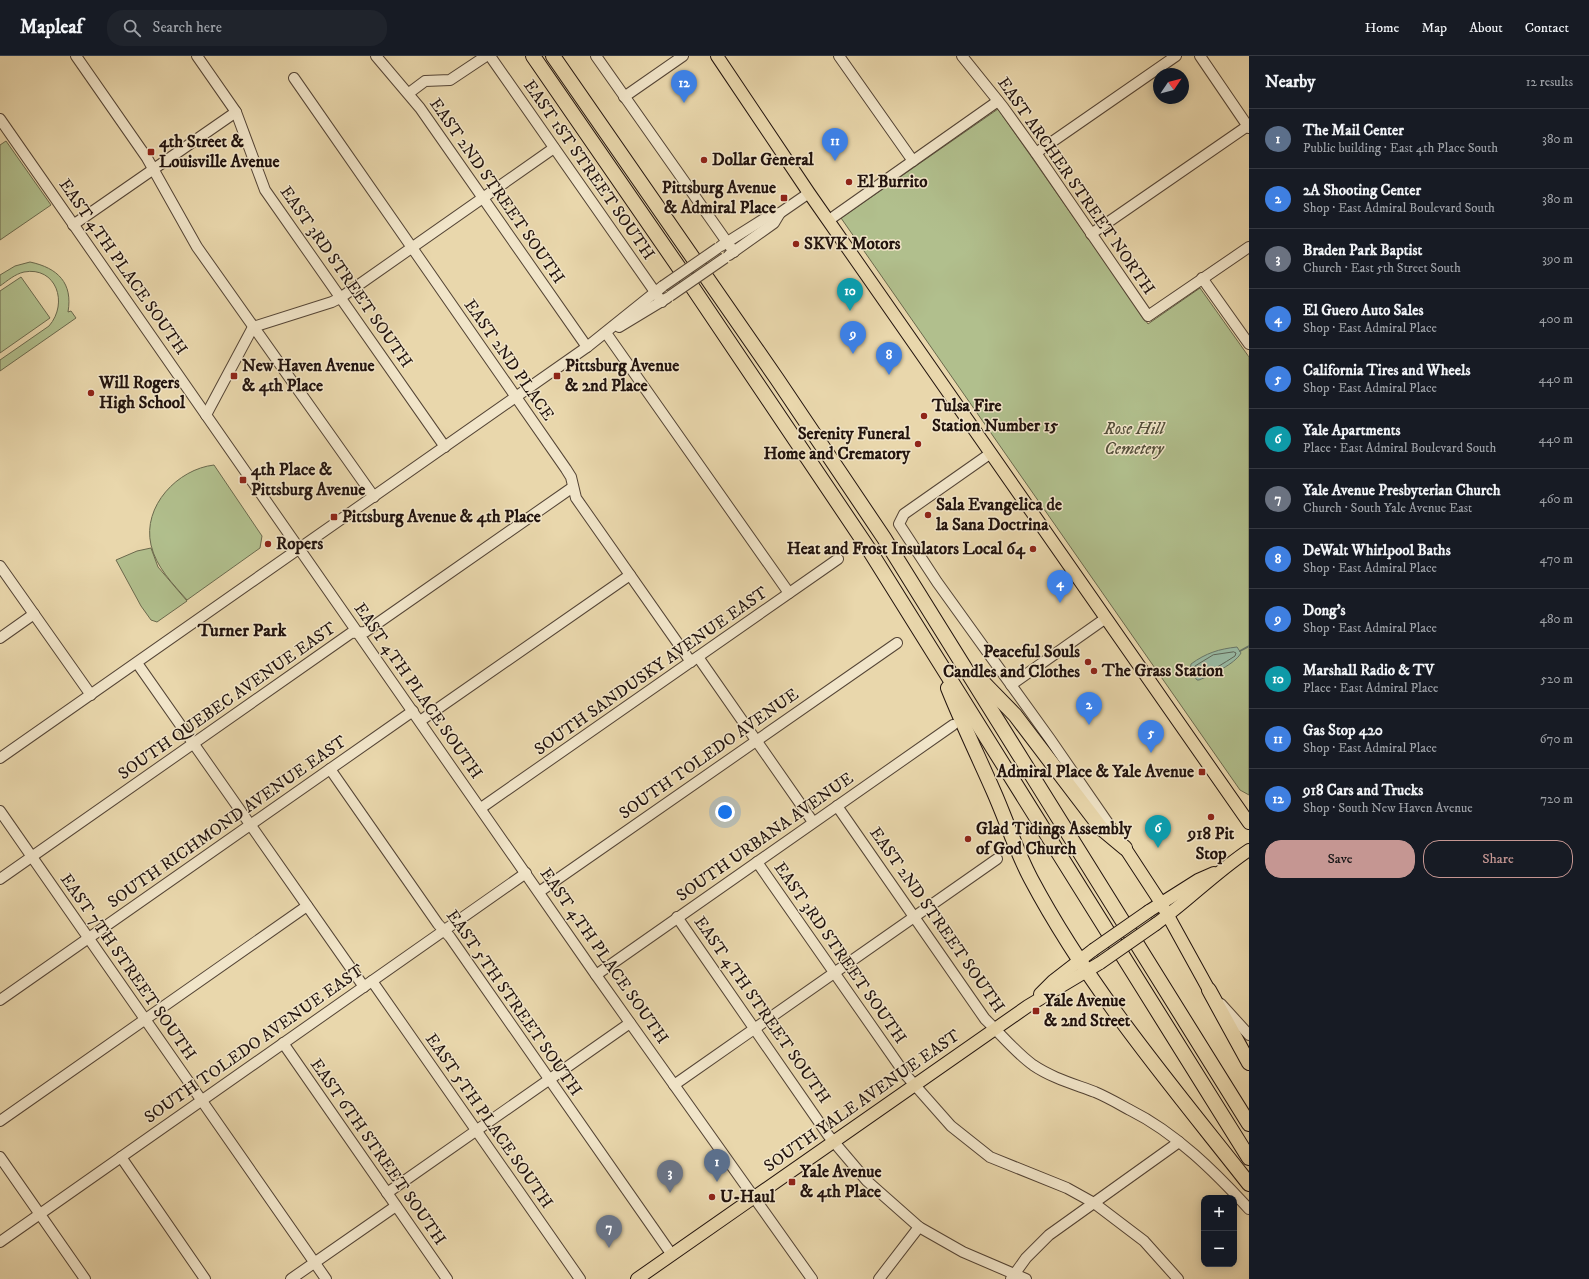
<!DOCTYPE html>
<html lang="en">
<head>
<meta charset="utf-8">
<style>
	body { margin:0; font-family:"IM FELL DW Pica",serif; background:#20242c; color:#f1f3f6 }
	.controls { position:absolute; right:12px; bottom:12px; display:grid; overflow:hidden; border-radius:8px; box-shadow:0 2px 10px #0003 }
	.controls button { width:36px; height:36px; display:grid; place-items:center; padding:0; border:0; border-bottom:1px solid #363941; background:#171b24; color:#f1f3f6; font:20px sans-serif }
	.compass { position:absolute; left:1153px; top:12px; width:36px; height:36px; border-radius:50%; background:#171b24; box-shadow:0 2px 10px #0003; rotate:55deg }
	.you { position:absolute; left:725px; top:756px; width:14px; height:14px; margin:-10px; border:3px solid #fff; border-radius:50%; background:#1a73e8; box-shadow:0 0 0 6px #1a73e833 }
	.badge { display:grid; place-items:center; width:26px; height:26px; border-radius:50%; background:#c59692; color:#fff; font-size:13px; font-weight:700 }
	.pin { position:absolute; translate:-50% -33px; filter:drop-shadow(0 1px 2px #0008) }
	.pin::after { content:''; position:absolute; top:21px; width:14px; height:12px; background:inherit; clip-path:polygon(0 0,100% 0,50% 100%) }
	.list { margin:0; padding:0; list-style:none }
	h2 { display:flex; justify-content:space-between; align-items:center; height:52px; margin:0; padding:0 16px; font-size:17px }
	h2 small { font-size:13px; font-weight:400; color:#9ea1a6 }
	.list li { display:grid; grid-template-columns:26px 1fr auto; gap:12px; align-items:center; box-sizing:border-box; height:60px; padding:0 16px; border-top:1px solid #363941 }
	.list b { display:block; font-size:15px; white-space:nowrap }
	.list p { margin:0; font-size:13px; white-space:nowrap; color:#9ea1a6 }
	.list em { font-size:13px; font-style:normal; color:#9ea1a6 }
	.actions { display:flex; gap:8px; padding:12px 16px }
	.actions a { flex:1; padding:9px 0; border:1px solid #c59692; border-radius:16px; text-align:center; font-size:14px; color:#c59692 }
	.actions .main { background:#c59692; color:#111 }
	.icon { flex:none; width:22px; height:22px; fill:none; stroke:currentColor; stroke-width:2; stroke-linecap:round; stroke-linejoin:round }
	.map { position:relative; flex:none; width:1249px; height:1223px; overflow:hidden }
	header { display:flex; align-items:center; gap:24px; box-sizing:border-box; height:56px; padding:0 20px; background:#171b24; border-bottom:1px solid #363941 }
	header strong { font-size:19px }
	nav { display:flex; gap:22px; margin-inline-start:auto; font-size:14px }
	.search { width:280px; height:36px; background:#20242c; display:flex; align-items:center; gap:10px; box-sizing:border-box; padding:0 14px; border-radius:16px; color:#9ea1a6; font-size:15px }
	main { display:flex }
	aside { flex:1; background:#171b24 }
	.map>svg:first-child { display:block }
</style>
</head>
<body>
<header>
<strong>Mapleaf</strong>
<div class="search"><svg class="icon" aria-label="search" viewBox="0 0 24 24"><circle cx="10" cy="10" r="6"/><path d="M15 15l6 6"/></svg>Search here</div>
<nav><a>Home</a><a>Map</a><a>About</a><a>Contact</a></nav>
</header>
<main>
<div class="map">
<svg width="1249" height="1223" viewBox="0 0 1249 1223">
	<rect width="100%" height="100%" fill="#e9d7ac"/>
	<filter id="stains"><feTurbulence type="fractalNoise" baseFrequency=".005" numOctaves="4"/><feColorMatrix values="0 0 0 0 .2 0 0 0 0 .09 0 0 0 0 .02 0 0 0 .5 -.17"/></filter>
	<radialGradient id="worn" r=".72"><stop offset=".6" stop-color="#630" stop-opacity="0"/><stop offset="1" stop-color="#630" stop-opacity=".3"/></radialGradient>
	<g fill="#b1bf8d" stroke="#6a694d">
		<path d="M998,53L1148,268L1200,232L1249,301V739L1240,734L841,162Z"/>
		<path d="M6,85L51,149L0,184V89Z"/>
		<path d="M30,206C58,212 73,227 68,256L71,255L76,262L0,315V304L49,270C69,247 56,210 24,216C15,218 7,225 0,230V219L15,210Z"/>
		<path d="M21,221L50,262L0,297V235Z"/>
		<path d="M214,409L262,480L260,492L187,544C173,528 156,511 151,489C142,450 178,413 214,409Z"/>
		<path d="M151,492L158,511L187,545L157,566L151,564L141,550L116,504L137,495Z"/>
	</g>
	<path fill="#99baa4" stroke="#697768" d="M1237,591L1241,597C1235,608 1211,619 1199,624H1197L1190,615L1191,608C1206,597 1219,593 1237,591Z"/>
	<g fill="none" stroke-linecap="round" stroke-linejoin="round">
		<path stroke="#5e6658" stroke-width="1" d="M1234,596L1236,597L1235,600C1224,607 1212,615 1199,620L1194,614L1195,610L1213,599Z"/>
		<path stroke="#697768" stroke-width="2" d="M1240,595L1249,590"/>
		<g stroke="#544435" stroke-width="12">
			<g id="minor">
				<path d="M76,0L147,102L197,191L374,441"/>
				<path d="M197,0L236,56L265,134L445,391"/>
				<path d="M376,0L420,52L587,291"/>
				<path d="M490,0L662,246"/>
				<path d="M596,0L734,196"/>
				<path d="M839,0L913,105"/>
				<path d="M962,0L1003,51L1036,97L1148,260L1249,191"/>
				<path d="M1200,0L1249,72"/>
				<path d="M294,22L566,413L571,421L576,442L691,606"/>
				<path d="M409,37L425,25L450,24L486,0"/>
				<path d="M624,41L683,0"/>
				<path d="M0,63L596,919L812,1223"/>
				<path d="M1036,97L1176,0"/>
				<path d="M829,164L998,45"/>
				<path d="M73,169L236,56"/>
				<path d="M1091,178L1249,69"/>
				<path d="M721,190L770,159L780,157L809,137"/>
				<path d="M729,199L774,167L780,157"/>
				<path d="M1202,222L1249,288"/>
				<path d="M619,271L667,242"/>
				<path d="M606,277L789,537"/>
				<path d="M206,359L253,271L332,246L340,242L554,92"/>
				<path d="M991,397L904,458L899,468L937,526L1050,683L1119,783"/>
				<path d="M0,510L91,639"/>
				<path d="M0,582L34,558"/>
				<path d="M698,601L813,766"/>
				<path d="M137,607L364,931"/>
				<path d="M1011,629L1106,562"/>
				<path d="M420,665L630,519"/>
				<path d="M0,702L587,291L663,230"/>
				<path d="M330,713L438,868L450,881L672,1199"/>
				<path d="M837,750L985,963C1001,978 1015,996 1033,1009C1052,1022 1074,1028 1095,1036C1107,1041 1119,1048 1130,1054C1176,1077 1215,1116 1249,1153"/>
				<path d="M481,752L838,503"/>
				<path d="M0,755L326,1223"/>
				<path d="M757,806L905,1018L951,1070L990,1101L1067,1132L1094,1147L1144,1185L1178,1223"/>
				<path d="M0,823L351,577L365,576L573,431"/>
				<path d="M539,836L897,587"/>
				<path d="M677,861L828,1079L867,1125L919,1171L963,1196L1026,1223"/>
				<path d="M596,919L953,669"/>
				<path d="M372,925L580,1223"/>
				<path d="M0,944L413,655"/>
				<path d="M1221,948L1249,979"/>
				<path d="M283,987L447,1223"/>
				<path d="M674,1029L997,803"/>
				<path d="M0,1065L307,850"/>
				<path d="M0,1101L85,1223"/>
				<path d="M121,1101L205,1223"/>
				<path d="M387,1137L630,967"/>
				<path d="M0,1186L526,817"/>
				<path d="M291,1223L396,1150"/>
				<path d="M879,1223L919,1171"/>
				<path d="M1011,1223L1026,1202L1049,1179L1179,1086"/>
			</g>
		</g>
		<g stroke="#22130d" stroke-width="14">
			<g id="major">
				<path d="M717,0L809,137L1249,767"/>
				<path d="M1125,792L1161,847L1209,934"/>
				<path d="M1149,855L1198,824L1214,817"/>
				<path d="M1156,868C1189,844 1216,816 1249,794"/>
				<path d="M1040,938L1053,925L1093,894"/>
				<path d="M637,1223L1028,950L1100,907"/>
			</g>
		</g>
		<g stroke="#22130d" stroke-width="16">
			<g id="highway">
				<path d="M533,0L693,232L868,492L1249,1102"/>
				<path d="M553,0L777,323L884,482L1249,1068"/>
				<path d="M977,620L1015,659L1101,772L1125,792"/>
				<path d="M948,632C962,667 978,700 993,734C1006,763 1016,795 1031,823C1090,934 1172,1030 1249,1128"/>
				<path d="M1209,934L1249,1007"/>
			</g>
		</g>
		<use href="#minor" stroke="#f1e5c9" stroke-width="10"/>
		<use href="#major" stroke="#e9d7ac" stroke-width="12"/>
		<use href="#highway" stroke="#e9d7ac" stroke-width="14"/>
		<g stroke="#544435" stroke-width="12" stroke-linecap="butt">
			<g id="minor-bridge">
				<path d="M663,230L718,192"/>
				<path d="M670,240L725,202"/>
			</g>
		</g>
		<g stroke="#22130d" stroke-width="14" stroke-linecap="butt">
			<g id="major-bridge">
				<path d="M1093,894L1149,855"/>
				<path d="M1100,907L1156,868"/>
			</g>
		</g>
		<use href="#minor-bridge" stroke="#f1e5c9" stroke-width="10"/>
		<use href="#major-bridge" stroke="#e9d7ac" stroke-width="12"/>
	</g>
	<g fill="#8f2418" stroke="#f1e5c9" stroke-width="1.5">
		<rect x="147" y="92" width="8" height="8" rx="2"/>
		<circle cx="704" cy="104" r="4"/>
		<circle cx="849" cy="126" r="4"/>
		<rect x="780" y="138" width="8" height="8" rx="2"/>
		<circle cx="796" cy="188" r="4"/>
		<rect x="230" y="316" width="8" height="8" rx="2"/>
		<rect x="553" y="316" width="8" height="8" rx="2"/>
		<circle cx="91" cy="337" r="4"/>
		<circle cx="924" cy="360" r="4"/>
		<circle cx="918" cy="388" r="4"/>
		<rect x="239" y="420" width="8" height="8" rx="2"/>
		<circle cx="928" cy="459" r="4"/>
		<rect x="330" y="457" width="8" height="8" rx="2"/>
		<circle cx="268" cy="488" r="4"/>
		<circle cx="1033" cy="493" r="4"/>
		<circle cx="1088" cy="606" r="4"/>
		<circle cx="1094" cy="615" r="4"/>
		<rect x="1198" y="712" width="8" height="8" rx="2"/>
		<circle cx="1211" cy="761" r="4"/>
		<circle cx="968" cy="783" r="4"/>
		<rect x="1032" y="951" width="8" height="8" rx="2"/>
		<rect x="788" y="1122" width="8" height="8" rx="2"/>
		<circle cx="712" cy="1141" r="4"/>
	</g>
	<g text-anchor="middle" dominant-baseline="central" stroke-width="3" stroke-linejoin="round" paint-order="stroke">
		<g font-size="17" font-weight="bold" fill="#22130d" stroke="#f1e5c9" text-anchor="start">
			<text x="159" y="86">4th Street &amp;<tspan x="159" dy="20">Louisville Avenue</tspan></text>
			<text x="712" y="104">Dollar General</text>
			<text x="857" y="126">El Burrito</text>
			<text x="776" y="132" text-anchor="end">Pittsburg Avenue<tspan x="776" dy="20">&amp; Admiral Place</tspan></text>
			<text x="804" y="188">SKVK Motors</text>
			<text x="242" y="310">New Haven Avenue<tspan x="242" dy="20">&amp; 4th Place</tspan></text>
			<text x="565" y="310">Pittsburg Avenue<tspan x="565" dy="20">&amp; 2nd Place</tspan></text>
			<text x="99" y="327">Will Rogers<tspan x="99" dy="20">High School</tspan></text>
			<text x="932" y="350">Tulsa Fire<tspan x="932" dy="20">Station Number 15</tspan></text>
			<text x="910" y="378" text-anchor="end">Serenity Funeral<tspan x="910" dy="20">Home and Crematory</tspan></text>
			<text x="251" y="414">4th Place &amp;<tspan x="251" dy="20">Pittsburg Avenue</tspan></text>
			<text x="936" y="449">Sala Evangelica de<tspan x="936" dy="20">la Sana Doctrina</tspan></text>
			<text x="342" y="461">Pittsburg Avenue &amp; 4th Place</text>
			<text x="276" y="488">Ropers</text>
			<text x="1025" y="493" text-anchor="end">Heat and Frost Insulators Local 64</text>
			<text x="1080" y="596" text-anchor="end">Peaceful Souls<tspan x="1080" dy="20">Candles and Clothes</tspan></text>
			<text x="1102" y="615">The Grass Station</text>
			<text x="1194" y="716" text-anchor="end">Admiral Place &amp; Yale Avenue</text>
			<text x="976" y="773">Glad Tidings Assembly<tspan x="976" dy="20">of God Church</tspan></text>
			<text x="1211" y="778" text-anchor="middle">918 Pit<tspan x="1211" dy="20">Stop</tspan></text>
			<text x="1044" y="945">Yale Avenue<tspan x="1044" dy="20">&amp; 2nd Street</tspan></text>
			<text x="800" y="1116">Yale Avenue<tspan x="800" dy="20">&amp; 4th Place</tspan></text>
			<text x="720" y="1141">U-Haul</text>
		</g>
		<g font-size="17" fill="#22130d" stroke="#f1e5c9">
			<text transform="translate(589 114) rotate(55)">EAST 1ST STREET SOUTH</text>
			<text transform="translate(1076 130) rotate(55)">EAST ARCHER STREET NORTH</text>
			<text transform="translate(497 135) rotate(55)">EAST 2ND STREET SOUTH</text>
			<text transform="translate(123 211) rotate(55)">EAST 4TH PLACE SOUTH</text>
			<text transform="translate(346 221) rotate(55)">EAST 3RD STREET SOUTH</text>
			<text transform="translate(509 304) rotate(55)">EAST 2ND PLACE</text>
			<text transform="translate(651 615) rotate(-35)">SOUTH SANDUSKY AVENUE EAST</text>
			<text transform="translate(418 635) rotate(55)">EAST 4TH PLACE SOUTH</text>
			<text transform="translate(227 645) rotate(-35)">SOUTH QUEBEC AVENUE EAST</text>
			<text transform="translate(709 698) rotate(-35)">SOUTH TOLEDO AVENUE</text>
			<text transform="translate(227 766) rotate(-35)">SOUTH RICHMOND AVENUE EAST</text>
			<text transform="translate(765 781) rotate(-35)">SOUTH URBANA AVENUE</text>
			<text transform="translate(937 864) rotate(55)">EAST 2ND STREET SOUTH</text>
			<text transform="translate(840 897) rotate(55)">EAST 3RD STREET SOUTH</text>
			<text transform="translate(604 900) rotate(55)">EAST 4TH PLACE SOUTH</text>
			<text transform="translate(128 911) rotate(55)">EAST 7TH STREET SOUTH</text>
			<text transform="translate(514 947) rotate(55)">EAST 5TH STREET SOUTH</text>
			<text transform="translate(762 954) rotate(55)">EAST 4TH STREET SOUTH</text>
			<text transform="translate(254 988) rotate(-35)">SOUTH TOLEDO AVENUE EAST</text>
			<text transform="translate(862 1045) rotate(-35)">SOUTH YALE AVENUE EAST</text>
			<text transform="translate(489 1065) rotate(55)">EAST 5TH PLACE SOUTH</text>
			<text transform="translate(378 1096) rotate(55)">EAST 6TH STREET SOUTH</text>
		</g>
		<g font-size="17" font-style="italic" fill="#544f3a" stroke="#f1e5c9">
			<text x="1134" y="373">Rose Hill<tspan x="1134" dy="20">Cemetery</tspan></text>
		</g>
		<g font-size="18" font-weight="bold" fill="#22130d" stroke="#f1e5c9">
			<text x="242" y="575">Turner Park</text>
		</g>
	</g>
	<rect width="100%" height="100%" filter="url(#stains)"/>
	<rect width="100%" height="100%" fill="url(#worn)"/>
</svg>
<div class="controls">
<button>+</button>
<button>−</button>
</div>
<svg class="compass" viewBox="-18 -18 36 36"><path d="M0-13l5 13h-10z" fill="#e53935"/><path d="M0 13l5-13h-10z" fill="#9ea1a6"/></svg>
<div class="you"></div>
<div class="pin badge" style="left:717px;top:1126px;background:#5c6f8a">1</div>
<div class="pin badge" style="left:1089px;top:669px;background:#3f7fe0">2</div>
<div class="pin badge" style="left:670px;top:1137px;background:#6b7280">3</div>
<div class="pin badge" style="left:1060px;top:547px;background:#3f7fe0">4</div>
<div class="pin badge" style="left:1151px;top:697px;background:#3f7fe0">5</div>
<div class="pin badge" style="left:1158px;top:792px;background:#0f9aa8">6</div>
<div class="pin badge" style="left:609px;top:1192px;background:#6b7280">7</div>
<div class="pin badge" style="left:889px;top:319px;background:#3f7fe0">8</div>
<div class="pin badge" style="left:853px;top:298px;background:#3f7fe0">9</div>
<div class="pin badge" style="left:850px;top:255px;background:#0f9aa8">10</div>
<div class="pin badge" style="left:835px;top:105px;background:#3f7fe0">11</div>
<div class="pin badge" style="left:684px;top:47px;background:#3f7fe0">12</div>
</div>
<aside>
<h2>Nearby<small>12 results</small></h2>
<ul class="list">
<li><span class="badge" style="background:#5c6f8a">1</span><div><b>The Mail Center</b><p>Public building · East 4th Place South</p></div><em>380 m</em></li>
<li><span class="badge" style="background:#3f7fe0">2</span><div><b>2A Shooting Center</b><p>Shop · East Admiral Boulevard South</p></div><em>380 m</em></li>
<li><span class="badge" style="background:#6b7280">3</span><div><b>Braden Park Baptist</b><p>Church · East 5th Street South</p></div><em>390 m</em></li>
<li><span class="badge" style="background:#3f7fe0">4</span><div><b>El Guero Auto Sales</b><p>Shop · East Admiral Place</p></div><em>400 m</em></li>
<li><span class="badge" style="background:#3f7fe0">5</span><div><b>California Tires and Wheels</b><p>Shop · East Admiral Place</p></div><em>440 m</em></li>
<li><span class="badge" style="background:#0f9aa8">6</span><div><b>Yale Apartments</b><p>Place · East Admiral Boulevard South</p></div><em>440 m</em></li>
<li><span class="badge" style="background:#6b7280">7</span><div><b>Yale Avenue Presbyterian Church</b><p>Church · South Yale Avenue East</p></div><em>460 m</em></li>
<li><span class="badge" style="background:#3f7fe0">8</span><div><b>DeWalt Whirlpool Baths</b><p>Shop · East Admiral Place</p></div><em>470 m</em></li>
<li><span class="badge" style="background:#3f7fe0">9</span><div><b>Dong's</b><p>Shop · East Admiral Place</p></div><em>480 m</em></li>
<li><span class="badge" style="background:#0f9aa8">10</span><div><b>Marshall Radio &amp; TV</b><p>Place · East Admiral Place</p></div><em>520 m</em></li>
<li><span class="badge" style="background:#3f7fe0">11</span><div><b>Gas Stop 420</b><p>Shop · East Admiral Place</p></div><em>670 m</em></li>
<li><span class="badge" style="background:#3f7fe0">12</span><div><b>918 Cars and Trucks</b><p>Shop · South New Haven Avenue</p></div><em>720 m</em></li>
</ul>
<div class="actions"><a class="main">Save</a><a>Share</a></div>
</aside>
</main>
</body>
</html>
